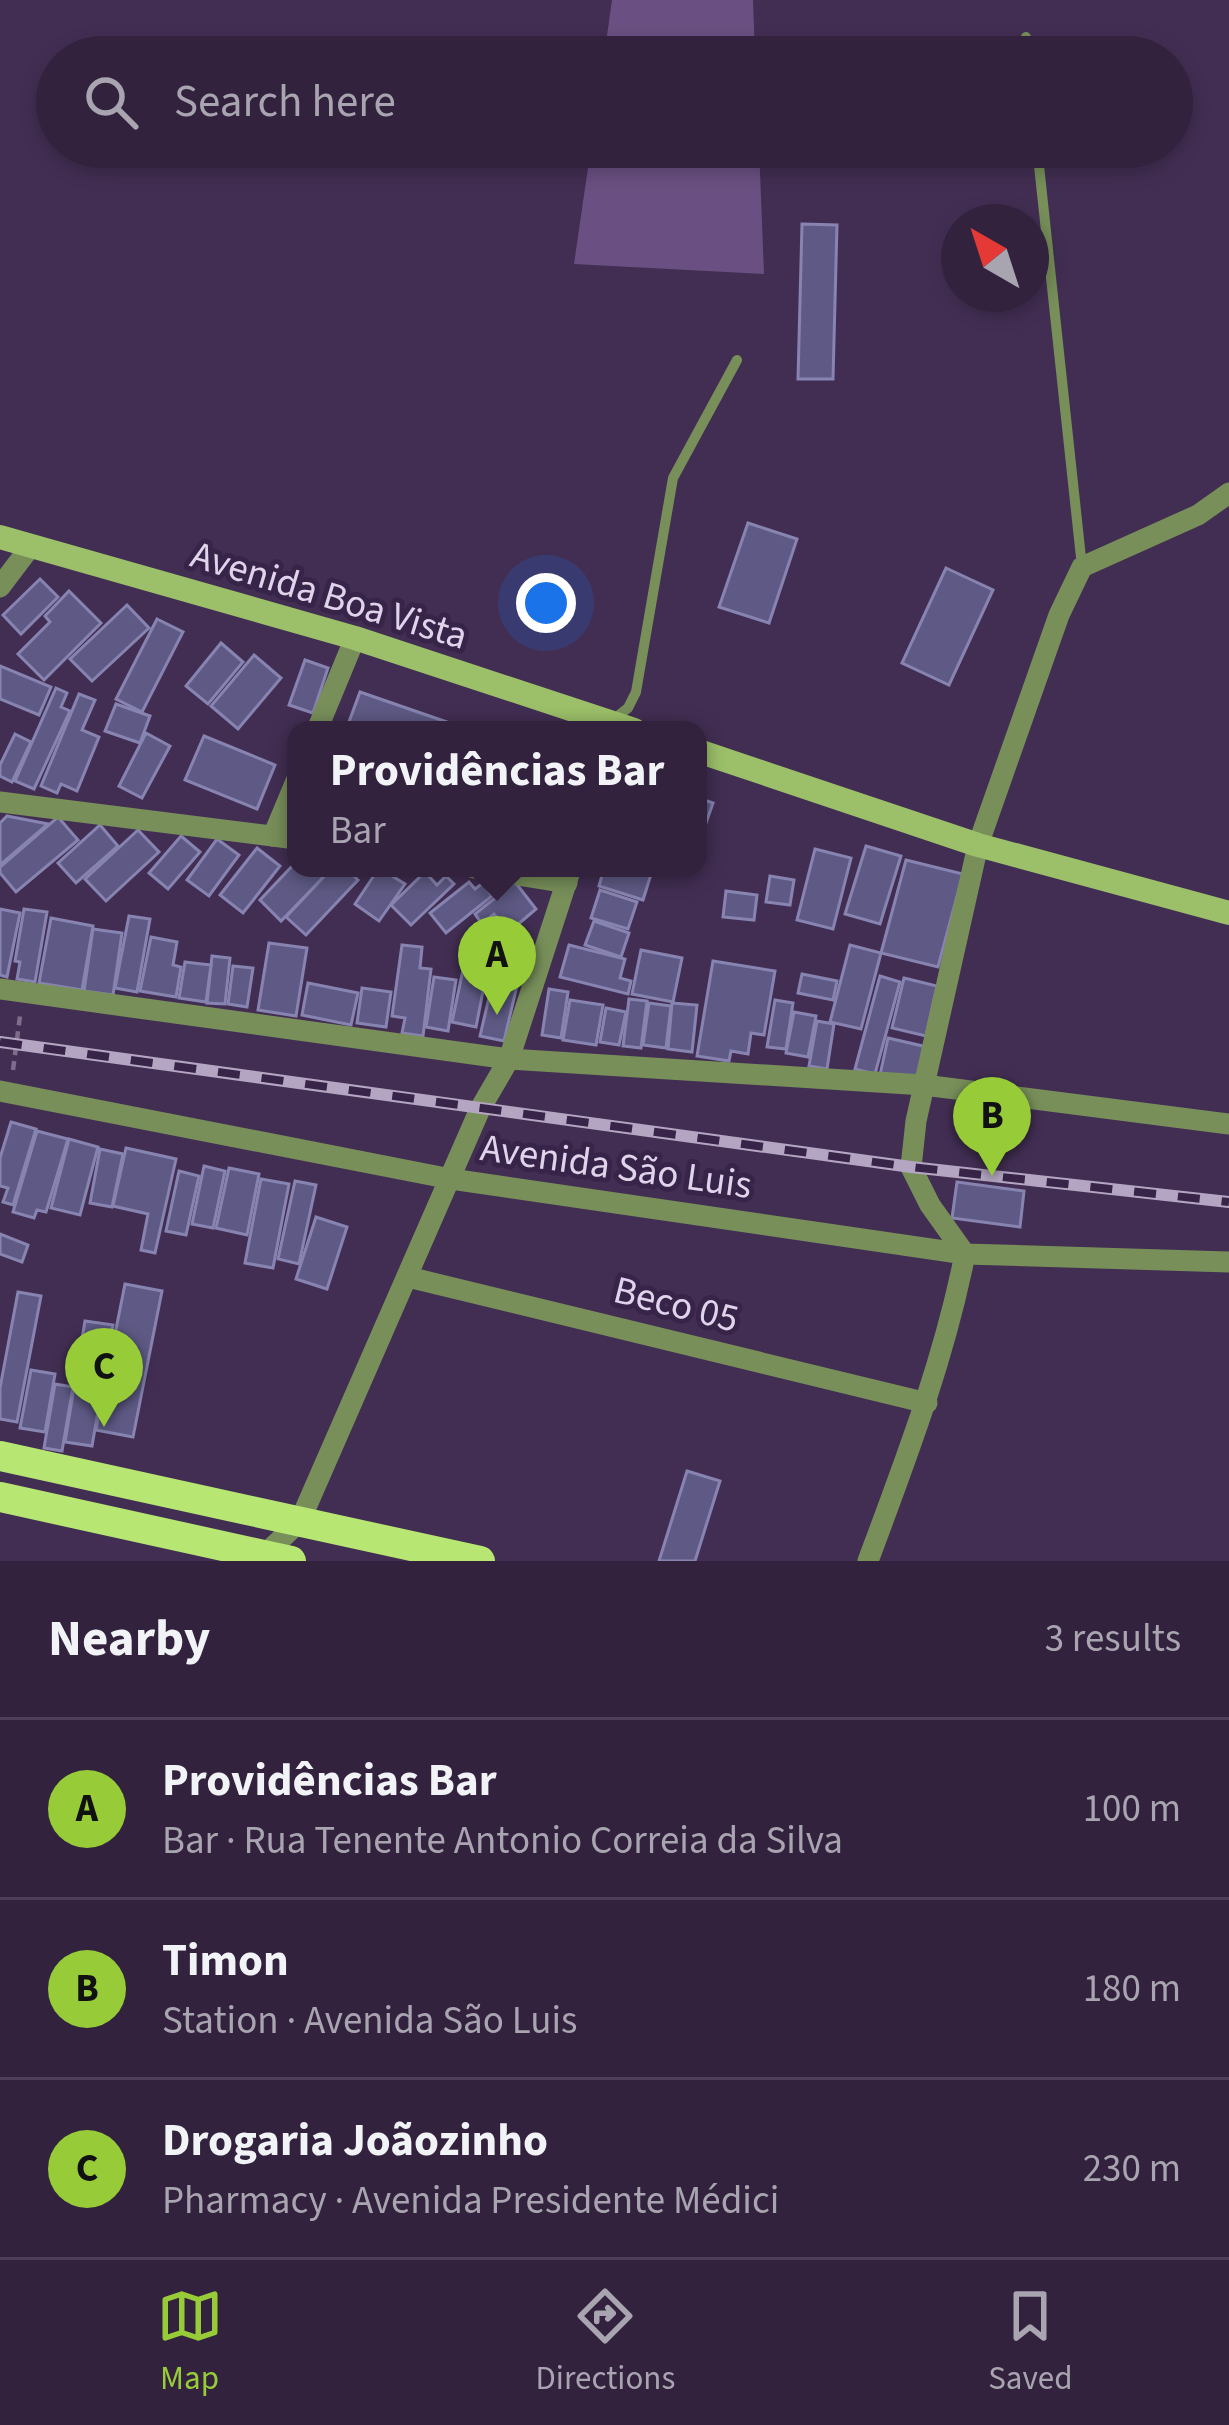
<!DOCTYPE html>
<html lang="en">
<head>
<meta charset="utf-8">
<style>
	body { margin:0; font-family:"Source Sans 3",sans-serif; background:#3a2a45; color:#f1f3f6 }
	.compass { position:absolute; left:941px; top:204px; width:108px; height:108px; border-radius:50%; background:#32223e; box-shadow:0 6px 18px #0003; rotate:321deg }
	.you { position:absolute; left:546px; top:603px; width:42px; height:42px; margin:-30px; border:9px solid #fff; border-radius:50%; background:#1a73e8; box-shadow:0 0 0 18px #1a73e833 }
	.badge { display:grid; place-items:center; width:78px; height:78px; border-radius:50%; background:#97cc38; color:#111; font-size:39px; font-weight:700 }
	.pin { position:absolute; translate:-50% -99px; filter:drop-shadow(0 3px 6px #0008) }
	.pin::after { content:''; position:absolute; top:63px; width:42px; height:36px; background:inherit; clip-path:polygon(0 0,100% 0,50% 100%) }
	.popup { position:absolute; left:287px; top:721px; width:420px; height:156px; box-sizing:border-box; display:grid; place-content:center; border-radius:24px; background:#32223e; filter:drop-shadow(0 3px 9px #0005); font-size:39px; white-space:nowrap; color:#a8a4b0 }
	.popup b { font-size:45px; color:#f1f3f6 }
	.popup::after { content:''; position:absolute; left:50%; top:100%; margin-left:-24px; border:24px solid transparent; border-top-color:#32223e }
	.list { margin:0; padding:0; list-style:none }
	h2 { display:flex; justify-content:space-between; align-items:center; height:156px; margin:0; padding:0 48px; font-size:51px }
	h2 small { font-size:39px; font-weight:400; color:#a8a4b0 }
	.list li { display:grid; grid-template-columns:78px 1fr auto; gap:36px; align-items:center; box-sizing:border-box; height:180px; padding:0 48px; border-top:3px solid #4d3f58 }
	.list b { display:block; font-size:45px; white-space:nowrap }
	.list p { margin:0; font-size:39px; white-space:nowrap; color:#a8a4b0 }
	.list em { font-size:39px; font-style:normal; color:#a8a4b0 }
	.icon { flex:none; width:66px; height:66px; fill:none; stroke:currentColor; stroke-width:2; stroke-linecap:round; stroke-linejoin:round }
	.map { position:relative; flex:none; width:1229px; height:1561px; overflow:hidden }
	.search { position:absolute; background:#32223e; box-shadow:0 6px 18px #0003; left:36px; right:36px; top:36px; height:132px; display:flex; align-items:center; gap:30px; box-sizing:border-box; padding:0 42px; border-radius:66px; color:#a8a4b0; font-size:45px }
	.sheet { height:696px; background:#32223e }
	nav { display:flex; justify-content:space-around; align-items:center; box-sizing:border-box; height:168px; border-top:3px solid #4d3f58; background:#32223e; font-size:33px; color:#a8a4b0 }
	nav a { display:grid; justify-items:center; gap:6px }
	nav .on { color:#97cc38 }
	.map>svg:first-child { display:block }
</style>
</head>
<body>
<div class="map">
<svg width="1229" height="1561" viewBox="0 0 1229 1561">
	<rect width="100%" height="100%" fill="#422e53"/>
	<g fill="#6a5082">
		<path d="M612,0H753L755,57H604Z"/>
		<path d="M591,147H759L764,274L574,264Z"/>
	</g>
	<g fill="#5e5a85" stroke="#8784b1" stroke-width="3">
		<path d="M802,224L837,225L833,379H798Z"/>
		<path d="M748,523L797,539L769,623L719,607Z"/>
		<path d="M946,568L993,590L949,685L902,663Z"/>
		<path d="M40,579L58,597L21,634L3,615Z"/>
		<path d="M69,591L101,623L44,680L18,654L50,622L45,616Z"/>
		<path d="M127,605L149,628L92,681L70,659Z"/>
		<path d="M157,619L183,632L142,712L116,699Z"/>
		<path d="M221,643L243,662L208,704L186,686Z"/>
		<path d="M254,655L281,678L238,729L211,706Z"/>
		<path d="M305,660L328,668L313,713L289,705Z"/>
		<path d="M0,666L51,687L39,715L0,699Z"/>
		<path d="M56,688L67,693L61,707L70,711L34,789L15,781Z"/>
		<path d="M360,692L470,730H346Z"/>
		<path d="M79,694L95,700L82,730L99,737L77,791L61,784L57,793L41,786Z"/>
		<path d="M116,704L150,716L140,743L105,731Z"/>
		<path d="M146,733L170,746L142,798L119,786Z"/>
		<path d="M15,734L31,742L12,782L0,776V765Z"/>
		<path d="M204,736L275,765L257,809L185,780Z"/>
		<path d="M698,798L713,803L698,846Z"/>
		<path d="M7,816L48,824L0,865V823Z"/>
		<path d="M58,817L78,840L16,892L0,873V867Z"/>
		<path d="M100,825L118,846L76,883L58,863Z"/>
		<path d="M138,830L159,852L106,901L85,879Z"/>
		<path d="M181,836L200,852L168,889L149,873Z"/>
		<path d="M217,839L239,855L209,896L187,880Z"/>
		<path d="M866,846L901,856L880,924L845,914Z"/>
		<path d="M257,848L280,866L243,913L220,895Z"/>
		<path d="M815,849L851,858L833,929L797,920Z"/>
		<path d="M906,860L963,874L938,967L881,953Z"/>
		<path d="M296,862V868H313L323,878L281,921L260,900Z"/>
		<path d="M332,868H345L358,880L306,935L286,917Z"/>
		<path d="M379,868L405,884L379,921L355,904Z"/>
		<path d="M604,868H653L643,900L599,886Z"/>
		<path d="M425,872L437,885L446,876L454,884L411,925L391,905Z"/>
		<path d="M770,876L794,880L790,905L766,902Z"/>
		<path d="M469,882L475,889L483,883L492,896L446,933L430,913Z"/>
		<path d="M515,882L536,909L509,932L494,914L482,924L475,914Z"/>
		<path d="M600,890L637,902L628,929L591,918Z"/>
		<path d="M726,891L757,895L754,920L723,917Z"/>
		<path d="M0,909L20,913L7,977L0,975Z"/>
		<path d="M24,909L47,912L35,982L17,979L20,962L15,961Z"/>
		<path d="M129,916L150,919L137,992L115,988Z"/>
		<path d="M51,918L93,926L82,990L39,983Z"/>
		<path d="M594,921L629,933L621,957L585,945Z"/>
		<path d="M475,925L526,936L520,965L491,959L493,948L471,944Z"/>
		<path d="M93,929L122,933L113,995L84,991Z"/>
		<path d="M151,937L177,942L173,965L181,967L176,997L140,991Z"/>
		<path d="M269,943L307,948L296,1016L258,1010Z"/>
		<path d="M402,945L422,947L420,968L431,969L423,1036L402,1033L405,1018L392,1016Z"/>
		<path d="M569,945L625,959L620,978L631,981L628,994L560,977Z"/>
		<path d="M850,945L881,953L861,1029L830,1022Z"/>
		<path d="M468,946L491,950L476,1027L452,1022Z"/>
		<path d="M641,950L682,958L673,1002L632,994Z"/>
		<path d="M212,956L230,958L225,1004L207,1003Z"/>
		<path d="M713,961L775,971L764,1035L751,1033L748,1054L731,1051L729,1061L697,1056Z"/>
		<path d="M185,962L211,965L206,1002L179,998Z"/>
		<path d="M233,966L253,968L247,1007L228,1004Z"/>
		<path d="M495,972L519,977L504,1041L480,1036Z"/>
		<path d="M802,974L837,981L833,1000L798,993Z"/>
		<path d="M880,976L900,982L875,1074L855,1069Z"/>
		<path d="M434,977L456,980L448,1031L426,1027Z"/>
		<path d="M904,978L937,986L926,1036L892,1028Z"/>
		<path d="M308,983L358,993L351,1025L302,1015Z"/>
		<path d="M362,988L391,992L386,1027L357,1023Z"/>
		<path d="M549,989L568,992L561,1038L542,1035Z"/>
		<path d="M629,999L647,1001L641,1048L623,1046Z"/>
		<path d="M570,1000L603,1005L596,1045L563,1040Z"/>
		<path d="M775,1000L793,1003L786,1049L767,1047Z"/>
		<path d="M649,1003L671,1006L666,1048L643,1045Z"/>
		<path d="M672,1003L697,1005L692,1052L668,1049Z"/>
		<path d="M606,1008L626,1012L619,1045L600,1042Z"/>
		<path d="M794,1012L816,1016L808,1057L786,1053Z"/>
		<path d="M817,1021L834,1024L827,1069L809,1066Z"/>
		<path d="M888,1038L927,1047L919,1083L880,1075Z"/>
		<path d="M11,1122L36,1129L13,1205L3,1202L8,1188L0,1186V1158Z"/>
		<path d="M37,1131L68,1139L46,1212L37,1210L34,1218L13,1212Z"/>
		<path d="M69,1139L98,1147L80,1215L51,1208Z"/>
		<path d="M126,1148L176,1159L155,1253L141,1250L148,1214L113,1206Z"/>
		<path d="M100,1149L123,1154L112,1207L90,1203Z"/>
		<path d="M204,1166L225,1171L213,1228L192,1224Z"/>
		<path d="M229,1168L259,1174L247,1235L216,1228Z"/>
		<path d="M179,1171L199,1176L186,1235L166,1231Z"/>
		<path d="M261,1179L289,1184L273,1268L245,1263Z"/>
		<path d="M295,1181L316,1185L299,1264L278,1259Z"/>
		<path d="M957,1182L1024,1191L1020,1227L952,1218Z"/>
		<path d="M316,1217L347,1227L327,1289L296,1279Z"/>
		<path d="M0,1234L28,1245L22,1262L0,1254Z"/>
		<path d="M125,1284L162,1291L133,1437L96,1430Z"/>
		<path d="M18,1292L41,1296L17,1422L0,1419V1388Z"/>
		<path d="M85,1321L113,1325L92,1446L65,1442Z"/>
		<path d="M31,1370L55,1374L45,1432L20,1428Z"/>
		<path d="M55,1384L73,1387L62,1451L44,1448Z"/>
		<path d="M687,1471L720,1481L695,1561H659Z"/>
	</g>
	<g fill="none" stroke-linecap="round" stroke-linejoin="round">
		<path stroke="#7d6c8c" stroke-width="4.5" stroke-dasharray="9 6" stroke-linecap="butt" d="M13,1070L20,1016"/>
		<g stroke="#788f5a" stroke-width="10">
			<path d="M1026,37L1028,57"/>
			<path d="M1037,147L1082,567"/>
			<path d="M614,719L628,708L636,692L673,478L737,360"/>
		</g>
		<g stroke="#788f5a" stroke-width="21">
			<path d="M0,587L31,546"/>
			<path d="M317,730L355,638"/>
			<path d="M0,802L296,839"/>
			<path d="M273,836L296,781"/>
			<path d="M474,868L567,883"/>
			<path d="M0,989L509,1059L924,1085L1229,1124"/>
			<path d="M0,1091L451,1179L965,1254L1229,1262"/>
			<path d="M408,1277L927,1403"/>
			<path d="M258,1561L300,1521L480,1109L509,1059L571,868"/>
			<path d="M868,1561C906,1459 944,1360 965,1254L930,1205L911,1167L916,1121L978,845L1059,615L1082,567L1198,515L1229,493"/>
		</g>
		<g stroke="#9cc069" stroke-width="24">
			<path d="M0,537L355,638L634,730"/>
			<path d="M698,751L978,845L1229,913"/>
		</g>
		<g stroke="#b7e673" stroke-width="30">
			<path d="M0,1456L480,1561"/>
			<path d="M0,1497L291,1561"/>
		</g>
		<g stroke="#b4a6c2" stroke-width="12">
			<path id="rail" d="M0,1042L911,1167L1229,1202"/>
		</g>
		<use href="#rail" stroke="#372448" stroke-width="8" stroke-dasharray="22" stroke-linecap="butt"/>
	</g>
	<g text-anchor="middle" dominant-baseline="central" stroke-width="10" stroke-linejoin="round" paint-order="stroke">
		<g font-size="39" fill="#e0d4ec" stroke="#372448">
			<text transform="translate(329 596) rotate(17)">Avenida Boa Vista</text>
			<text transform="translate(616 1167) rotate(8)">Avenida São Luis</text>
			<text transform="translate(676 1305) rotate(14)">Beco 05</text>
		</g>
	</g>
</svg>
<svg class="compass" viewBox="-18 -18 36 36"><path d="M0-13l5 13h-10z" fill="#e53935"/><path d="M0 13l5-13h-10z" fill="#a8a4b0"/></svg>
<div class="you"></div>
<div class="pin badge" style="left:497px;top:1015px">A</div>
<div class="popup"><b>Providências Bar</b>Bar</div>
<div class="pin badge" style="left:992px;top:1176px">B</div>
<div class="pin badge" style="left:104px;top:1427px">C</div>
<div class="search"><svg class="icon" aria-label="search" viewBox="0 0 24 24"><circle cx="10" cy="10" r="6"/><path d="M15 15l6 6"/></svg>Search here</div>
</div>
<section class="sheet">
<h2>Nearby<small>3 results</small></h2>
<ul class="list">
<li><span class="badge">A</span><div><b>Providências Bar</b><p>Bar · Rua Tenente Antonio Correia da Silva</p></div><em>100 m</em></li>
<li><span class="badge">B</span><div><b>Timon</b><p>Station · Avenida São Luis</p></div><em>180 m</em></li>
<li><span class="badge">C</span><div><b>Drogaria Joãozinho</b><p>Pharmacy · Avenida Presidente Médici</p></div><em>230 m</em></li>
</ul>
</section>
<nav>
<a class="on"><svg class="icon" aria-label="map" viewBox="0 0 24 24"><path d="M3 6l6-2 6 2 6-2v14l-6 2-6-2-6 2zM9 4v14M15 6v14"/></svg>Map</a>
<a><svg class="icon" aria-label="directions" viewBox="0 0 24 24"><path d="M12 3l9 9-9 9-9-9zM9 14v-3h6M13 9l2 2-2 2"/></svg>Directions</a>
<a><svg class="icon" aria-label="saved" viewBox="0 0 24 24"><path d="M7 4h10v16l-5-4-5 4z"/></svg>Saved</a>
</nav>
</body>
</html>
